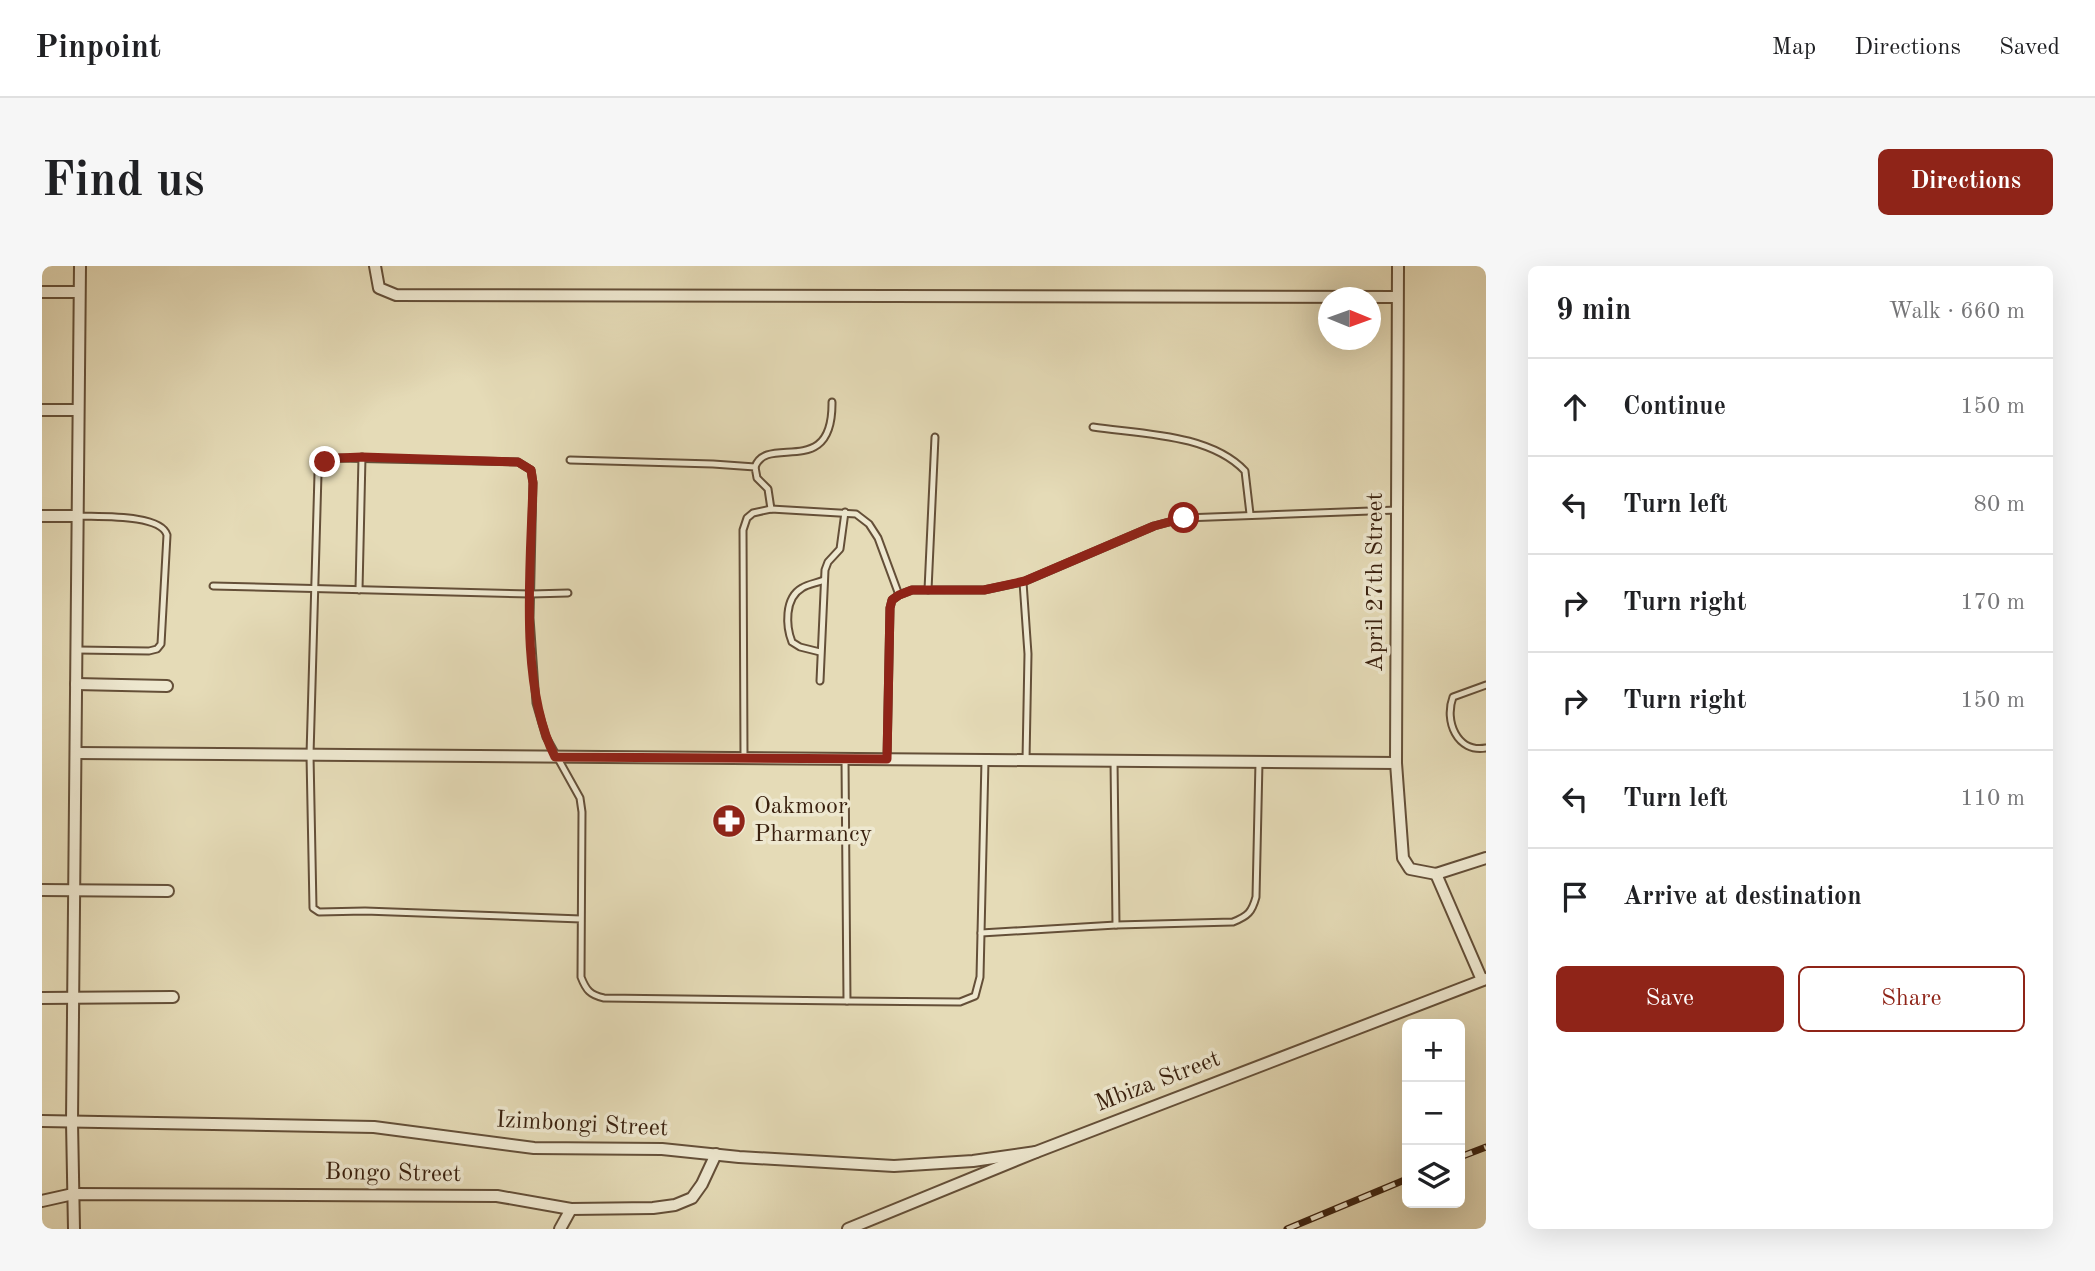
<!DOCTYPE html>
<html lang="en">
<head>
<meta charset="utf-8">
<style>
	body { margin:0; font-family:"Old Standard TT",serif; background:#f6f6f6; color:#202124 }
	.controls { position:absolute; right:21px; bottom:21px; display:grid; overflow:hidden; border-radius:10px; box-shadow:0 7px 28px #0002 }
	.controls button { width:63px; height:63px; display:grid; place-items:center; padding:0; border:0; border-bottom:2px solid #e0e0e0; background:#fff; color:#202124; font:35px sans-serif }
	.compass { position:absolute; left:1276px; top:21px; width:63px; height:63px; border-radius:50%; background:#fff; box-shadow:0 7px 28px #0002; rotate:91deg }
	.stop { position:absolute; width:21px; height:21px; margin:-16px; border:5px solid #8f2418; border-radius:50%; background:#fff }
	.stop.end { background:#8f2418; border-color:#fff; box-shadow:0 2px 7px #0008 }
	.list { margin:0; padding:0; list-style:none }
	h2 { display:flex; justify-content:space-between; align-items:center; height:91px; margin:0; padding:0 28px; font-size:30px }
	h2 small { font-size:23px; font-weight:400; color:#757577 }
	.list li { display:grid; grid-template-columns:46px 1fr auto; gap:21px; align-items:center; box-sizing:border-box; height:98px; padding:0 28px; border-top:2px solid #e0e0e0 }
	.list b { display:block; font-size:26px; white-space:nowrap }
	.list em { font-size:23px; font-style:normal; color:#757577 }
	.actions { display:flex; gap:14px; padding:21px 28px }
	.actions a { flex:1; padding:16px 0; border:2px solid #8f2418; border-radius:10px; text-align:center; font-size:24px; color:#8f2418 }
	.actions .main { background:#8f2418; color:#fff }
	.icon { flex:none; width:38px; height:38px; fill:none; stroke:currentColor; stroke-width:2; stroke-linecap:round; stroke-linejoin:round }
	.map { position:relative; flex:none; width:1444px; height:963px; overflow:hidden; border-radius:10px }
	header { display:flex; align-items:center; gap:42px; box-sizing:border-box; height:98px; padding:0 35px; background:#fff; border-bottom:2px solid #e0e0e0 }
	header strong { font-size:33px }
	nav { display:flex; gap:38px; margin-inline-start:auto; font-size:24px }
	.intro { display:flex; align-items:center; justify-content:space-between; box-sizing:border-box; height:168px; padding:0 42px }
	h1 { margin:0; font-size:49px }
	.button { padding:18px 32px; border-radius:10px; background:#8f2418; color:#fff; font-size:24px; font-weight:700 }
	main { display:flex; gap:42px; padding:0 42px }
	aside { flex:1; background:#fff; border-radius:10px; box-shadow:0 7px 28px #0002 }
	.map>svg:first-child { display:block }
</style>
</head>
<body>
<header>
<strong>Pinpoint</strong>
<nav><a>Map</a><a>Directions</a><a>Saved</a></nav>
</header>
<div class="intro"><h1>Find us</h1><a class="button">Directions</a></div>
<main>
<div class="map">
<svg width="1444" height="963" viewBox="0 0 1444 963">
	<rect width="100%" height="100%" fill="#e5dbb7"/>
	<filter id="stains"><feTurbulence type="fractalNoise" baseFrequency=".00286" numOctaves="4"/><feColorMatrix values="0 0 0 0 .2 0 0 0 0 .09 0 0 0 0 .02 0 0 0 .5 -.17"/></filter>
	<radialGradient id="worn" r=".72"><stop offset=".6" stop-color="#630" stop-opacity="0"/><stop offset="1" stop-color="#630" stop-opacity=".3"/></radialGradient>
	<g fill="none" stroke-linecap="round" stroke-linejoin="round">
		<g stroke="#644f38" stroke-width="9">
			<g id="service">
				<path d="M1051,161C1100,168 1168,168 1203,205L1208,248"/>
				<path d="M528,194L671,198L713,201L715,212L726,223L729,243"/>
				<path d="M713,201C725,167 791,215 790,136"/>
				<path d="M981,316L986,388L984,494"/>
				<path d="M171,320L489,328L526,327"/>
				<path d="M317,324L320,191"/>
				<path d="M886,324L893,171"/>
				<path d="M35,384L107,385L115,383L119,378L125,269C119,248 57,251 37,250"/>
				<path d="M778,386L758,381L750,376C744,361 742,332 760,322C766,318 775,317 782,314"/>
				<path d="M778,415L783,304L786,296L798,283L803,246"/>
				<path d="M1444,419L1411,431C1402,455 1415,487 1444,482"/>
				<path d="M702,492L701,264L705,252L711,247L729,243L814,248L827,258L836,272L857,329"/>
				<path d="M845,492L848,342L850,334L857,329L870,324H942L981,316L1112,260L1142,252L1355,244"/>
				<path d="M1072,495L1074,659"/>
				<path d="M539,653L323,645L277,646L271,642L268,489L276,208L283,196L297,192L476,196L489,204L491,217L488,352L494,437L504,471L538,532L540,546L539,711C544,724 548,729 562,732L805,735L803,494"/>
				<path d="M939,667L1074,659L1191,656C1206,650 1210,646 1214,631L1217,496"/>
				<path d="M805,735L918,736L933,730L938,711L943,494"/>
			</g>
		</g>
		<g stroke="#644f38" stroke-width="14">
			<g id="minor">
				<path d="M333,0L337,22L354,29L1355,31"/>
				<path d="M1356,0L1354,497L1361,592L1368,603L1394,608L1444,592"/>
				<path d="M0,26H37"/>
				<path d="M0,144H35"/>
				<path d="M0,250H35"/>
				<path d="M34,418L125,420"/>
				<path d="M34,487L1354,497"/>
				<path d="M1394,608L1440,714"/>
				<path d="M0,624L126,625"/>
				<path d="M0,732L131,731"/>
				<path d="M0,855L332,861L492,882L620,883L697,891L852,900L931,895L994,886"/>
				<path d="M0,935L31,928L455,930L529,943L611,942L633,939L650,932L660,918L674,888"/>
				<path d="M32,963L30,856L38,0"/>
				<path d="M518,963L529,943"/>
				<path d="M806,963L994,886L1444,713"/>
			</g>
		</g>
		<use href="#service" stroke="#eee8d0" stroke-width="5"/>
		<use href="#minor" stroke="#eee8d0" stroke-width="10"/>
		<g stroke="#39200e" stroke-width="7">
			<g id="rail">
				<path d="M1418,891L1444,881"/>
				<path d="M1245,963L1365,913"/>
			</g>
		</g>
		<use href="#rail" stroke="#eee8d0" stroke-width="4.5" stroke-dasharray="13" stroke-linecap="butt"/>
	</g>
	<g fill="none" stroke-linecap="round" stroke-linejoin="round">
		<path stroke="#8f2418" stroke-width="9" d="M283,196L297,192L320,191L476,196L489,204L491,217C489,298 476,418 513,491L845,493L848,342L850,334L857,329L870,324H942L983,315L1112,260L1142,252"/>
	</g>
	<defs>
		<g id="pharmacy-disc" transform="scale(1.75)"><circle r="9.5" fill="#8f2418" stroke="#eee8d0"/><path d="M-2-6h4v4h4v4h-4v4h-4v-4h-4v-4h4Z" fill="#fff"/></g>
	</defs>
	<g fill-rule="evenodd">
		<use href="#pharmacy-disc" x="687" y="555"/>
	</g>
	<g text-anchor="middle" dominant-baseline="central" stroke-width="7" stroke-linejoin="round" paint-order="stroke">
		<g font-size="24" fill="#39200e" stroke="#eee8d0">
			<text transform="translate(1334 316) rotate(-90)">April 27th Street</text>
			<text transform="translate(1116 816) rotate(-21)">Mbiza Street</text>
			<text transform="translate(540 859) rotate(3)">Izimbongi Street</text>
			<text transform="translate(351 908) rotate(1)">Bongo Street</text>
		</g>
		<g font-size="24" fill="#39200e" stroke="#eee8d0" text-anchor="start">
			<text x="712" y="541">Oakmoor<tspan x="712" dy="28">Pharmancy</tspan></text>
		</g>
	</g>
	<rect width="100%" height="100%" filter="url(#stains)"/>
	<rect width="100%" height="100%" fill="url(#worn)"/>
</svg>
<div class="controls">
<button>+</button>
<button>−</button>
<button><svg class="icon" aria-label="layers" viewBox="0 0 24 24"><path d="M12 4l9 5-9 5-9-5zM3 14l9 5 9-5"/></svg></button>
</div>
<svg class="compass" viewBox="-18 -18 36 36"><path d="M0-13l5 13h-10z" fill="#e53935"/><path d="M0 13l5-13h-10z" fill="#757577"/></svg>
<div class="stop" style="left:1142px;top:252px"></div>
<div class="stop end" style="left:283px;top:196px"></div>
</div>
<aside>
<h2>9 min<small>Walk · 660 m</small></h2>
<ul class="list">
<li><svg class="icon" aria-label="ahead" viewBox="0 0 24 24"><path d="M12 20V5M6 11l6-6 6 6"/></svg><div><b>Continue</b></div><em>150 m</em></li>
<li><svg class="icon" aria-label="left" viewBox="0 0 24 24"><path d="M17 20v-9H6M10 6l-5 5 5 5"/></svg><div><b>Turn left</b></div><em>80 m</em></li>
<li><svg class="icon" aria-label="right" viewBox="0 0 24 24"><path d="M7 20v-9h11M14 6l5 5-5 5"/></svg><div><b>Turn right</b></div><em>170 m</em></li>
<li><svg class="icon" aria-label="right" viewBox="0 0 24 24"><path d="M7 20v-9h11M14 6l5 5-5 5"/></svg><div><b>Turn right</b></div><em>150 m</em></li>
<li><svg class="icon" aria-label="left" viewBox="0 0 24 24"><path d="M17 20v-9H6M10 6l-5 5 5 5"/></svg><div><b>Turn left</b></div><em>110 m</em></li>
<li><svg class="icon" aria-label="arrive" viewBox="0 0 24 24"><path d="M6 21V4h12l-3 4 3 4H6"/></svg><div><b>Arrive at destination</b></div></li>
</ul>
<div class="actions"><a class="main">Save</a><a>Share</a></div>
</aside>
</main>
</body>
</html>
